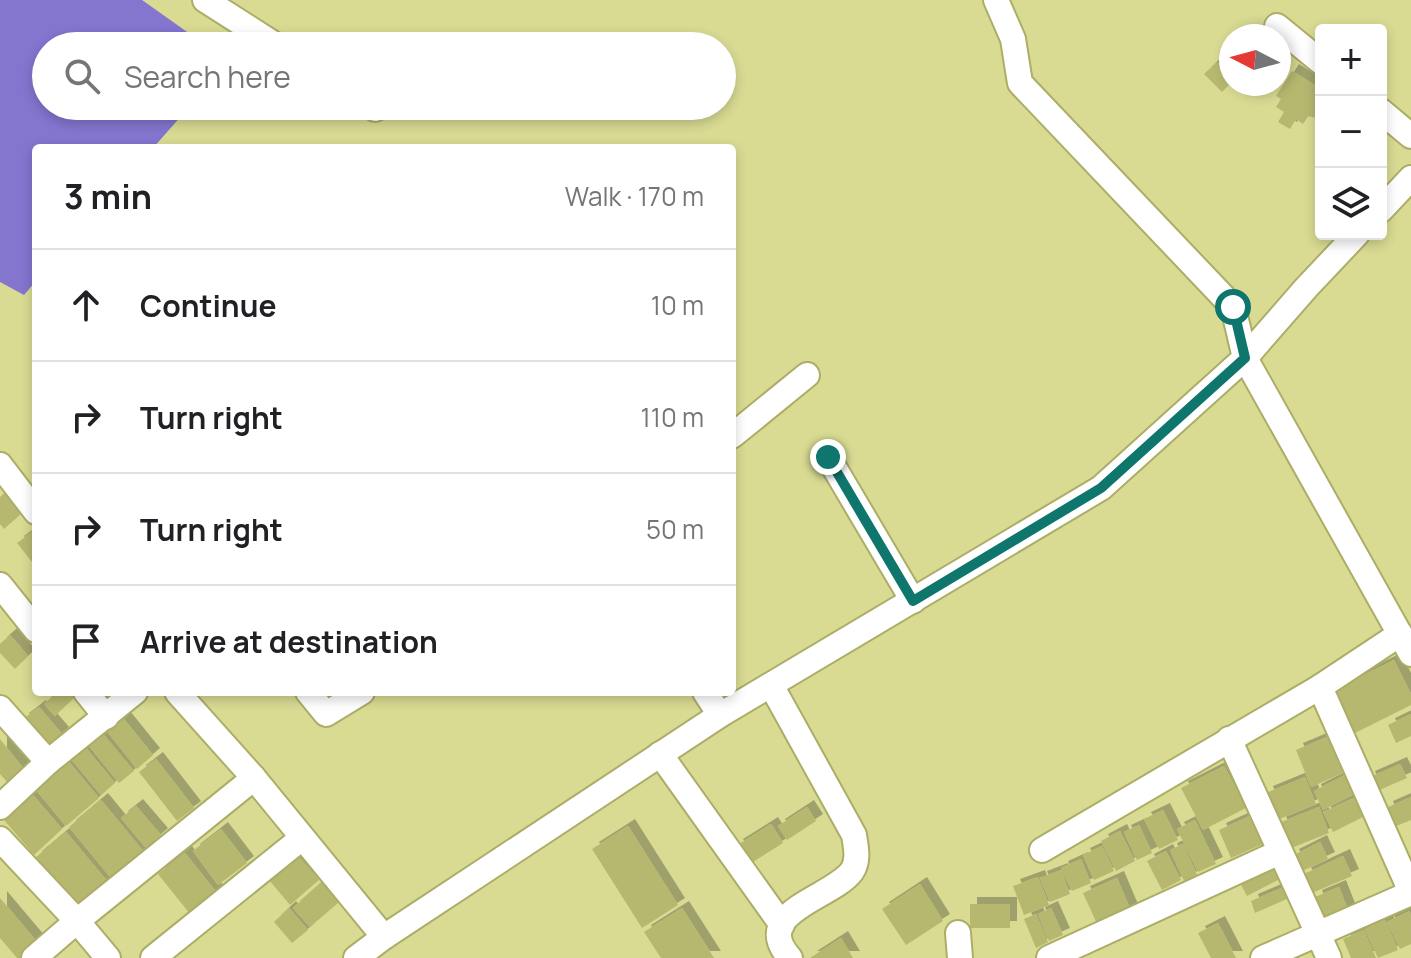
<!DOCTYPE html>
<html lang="en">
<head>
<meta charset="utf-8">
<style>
	body { margin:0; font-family:Manrope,sans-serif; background:#f6f6f6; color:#202124 }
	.controls { position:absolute; right:24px; top:24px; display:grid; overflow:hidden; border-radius:8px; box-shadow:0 4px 12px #0003 }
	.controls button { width:72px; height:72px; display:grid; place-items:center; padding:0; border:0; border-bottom:2px solid #e0e0e0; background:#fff; color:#202124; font:40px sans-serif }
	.compass { position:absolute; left:1219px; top:24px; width:72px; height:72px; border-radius:50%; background:#fff; box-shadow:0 4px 12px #0003; rotate:276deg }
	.stop { position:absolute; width:24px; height:24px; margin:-18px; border:6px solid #0f766e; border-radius:50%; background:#fff }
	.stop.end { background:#0f766e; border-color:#fff; box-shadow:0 2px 8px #0008 }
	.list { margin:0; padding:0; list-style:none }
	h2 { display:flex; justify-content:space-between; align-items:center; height:104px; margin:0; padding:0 32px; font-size:34px }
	h2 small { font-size:26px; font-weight:400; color:#757577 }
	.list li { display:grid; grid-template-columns:52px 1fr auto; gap:24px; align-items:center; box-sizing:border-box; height:112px; padding:0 32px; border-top:2px solid #e0e0e0 }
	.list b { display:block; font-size:30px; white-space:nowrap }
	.list em { font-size:26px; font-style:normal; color:#757577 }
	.icon { flex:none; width:44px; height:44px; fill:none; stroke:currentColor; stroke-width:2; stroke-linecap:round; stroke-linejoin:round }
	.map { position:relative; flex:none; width:1411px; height:958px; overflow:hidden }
	.search { position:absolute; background:#fff; box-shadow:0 4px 12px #0003; left:32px; top:32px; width:704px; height:88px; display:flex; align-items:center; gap:20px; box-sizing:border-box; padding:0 28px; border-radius:44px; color:#757577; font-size:30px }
	.panel { position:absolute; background:#fff; box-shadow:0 4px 12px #0003; left:32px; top:144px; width:704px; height:552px; border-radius:8px }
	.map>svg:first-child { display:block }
</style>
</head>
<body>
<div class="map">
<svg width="1411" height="958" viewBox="0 0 1411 958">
	<defs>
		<filter id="shadow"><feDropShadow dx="7" dy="-7" stdDeviation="0" flood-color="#0004"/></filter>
	</defs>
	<rect width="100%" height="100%" fill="#d9db93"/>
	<path fill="#8475cf" d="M0,0H142L207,46H46V106H190L153,148H36V281L24,295L0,282Z"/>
	<g fill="#b6b870" filter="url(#shadow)">
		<path d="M1217,62L1231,77V83L1222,92L1204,74Z"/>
		<path d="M1292,71L1321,89V106L1314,118L1309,115L1303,124L1296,119L1290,129L1278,122L1284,112L1276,107L1281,99L1276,96Z"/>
		<path d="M11,487L29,507L4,529L0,524V497Z"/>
		<path d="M32,532L36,537V558L32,562L17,543Z"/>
		<path d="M10,635L28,656L15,669L0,653V644Z"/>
		<path d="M1394,660L1411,694V705L1355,733L1334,690Z"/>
		<path d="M57,692H70L75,697L55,716L44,704Z"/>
		<path d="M39,707L62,734L44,749L22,720Z"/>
		<path d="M1411,714V736L1396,743L1388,725Z"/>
		<path d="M123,718L153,755L137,769L107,731Z"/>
		<path d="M103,734L134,771L119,783L89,746Z"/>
		<path d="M1327,737L1343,773L1311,787L1296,750Z"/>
		<path d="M0,739L23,768L7,782L0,774Z"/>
		<path d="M86,748L115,783L101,795L71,759Z"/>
		<path d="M156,759L194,808L177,821L139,772Z"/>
		<path d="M69,762L99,798L66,826L36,790Z"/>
		<path d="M1400,764L1407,778L1375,792L1368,778Z"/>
		<path d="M1224,766L1246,808L1203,830L1181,788Z"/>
		<path d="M1345,775L1354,794L1323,810L1314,791Z"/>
		<path d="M1305,777L1316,804L1277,820L1266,793Z"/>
		<path d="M33,795L62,829L34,855L4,820Z"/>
		<path d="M1356,797L1365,816L1333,832L1323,812Z"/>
		<path d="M1411,797V820L1394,827L1386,808Z"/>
		<path d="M101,800L143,851L111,878L69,827Z"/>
		<path d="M136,806L161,835L146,848L121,818Z"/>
		<path d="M807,807L816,821L787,840L778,826Z"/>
		<path d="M1319,807L1329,833L1289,849L1279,823Z"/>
		<path d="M1163,810L1178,840L1159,849L1144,819Z"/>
		<path d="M1252,815L1265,843L1231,858L1219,830Z"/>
		<path d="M1195,820L1216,864L1198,872L1177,829Z"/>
		<path d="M771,824L783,843L748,865L736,846Z"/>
		<path d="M1139,825L1152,853L1137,860L1124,832Z"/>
		<path d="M628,826L678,905L642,928L592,849Z"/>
		<path d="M221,829L247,863L218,885L193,851Z"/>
		<path d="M1120,831L1135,861L1116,871L1101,841Z"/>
		<path d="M66,832L107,881L76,907L35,858Z"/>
		<path d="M1320,842L1328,859L1300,872L1292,856Z"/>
		<path d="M1183,844L1197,875L1184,881L1170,850Z"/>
		<path d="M1102,846L1114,871L1094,880L1083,855Z"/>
		<path d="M1166,851L1181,880L1162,890L1147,861Z"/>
		<path d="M185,853L217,893L190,914L158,874Z"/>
		<path d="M297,855L319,880L290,905L269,880Z"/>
		<path d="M1343,856L1352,876L1312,893L1304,874Z"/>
		<path d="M1081,859L1091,883L1072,891L1061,868Z"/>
		<path d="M1273,864L1280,879L1247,896L1239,881Z"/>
		<path d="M1061,870L1070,894L1050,902L1040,878Z"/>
		<path d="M1038,877L1049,905L1024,915L1013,886Z"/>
		<path d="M1117,878L1131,911L1098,926L1083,893Z"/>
		<path d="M321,883L338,903L310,927L293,908Z"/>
		<path d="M920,884L943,921L906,945L882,909Z"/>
		<path d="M1284,887L1289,898L1255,913L1251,901Z"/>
		<path d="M1339,887L1348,910L1324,920L1315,897Z"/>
		<path d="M0,898L38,943L21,958H17L0,938Z"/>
		<rect x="970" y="904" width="40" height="24"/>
		<path d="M289,908L308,930L292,943L274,922Z"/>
		<path d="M682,908L714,958H661L644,932Z"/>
		<path d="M1051,908L1063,935L1049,941L1038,914Z"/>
		<path d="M1410,911L1411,944L1400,949L1387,922Z"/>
		<path d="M1036,914L1048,942L1036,948L1024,919Z"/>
		<path d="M1385,920L1398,950L1378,958L1365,929Z"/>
		<path d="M1218,923L1236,958H1211L1198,933Z"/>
		<path d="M1364,930L1376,958H1351L1343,939Z"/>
		<path d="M841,938L853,958H810Z"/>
	</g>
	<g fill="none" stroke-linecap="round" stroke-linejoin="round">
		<g stroke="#acad67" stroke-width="28">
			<g id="minor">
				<path d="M205,0L277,46"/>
				<path d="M996,0L1013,39L1020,83L1233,307L1245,358L1411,654"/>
				<path d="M1277,26L1321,62"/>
				<path d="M371,106L375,109"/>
				<path d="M1381,111L1411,136"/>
				<path d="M1381,210L1411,178"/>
				<path d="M732,436L807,375"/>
				<path d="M828,457L913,601"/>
				<path d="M0,465L36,512"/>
				<path d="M0,585L36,630"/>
				<path d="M771,685L854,835C856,848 859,860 852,871C833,898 749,912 790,958"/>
				<path d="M1320,687L1411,892"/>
				<path d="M86,692L106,717"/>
				<path d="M177,692L254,778L384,937"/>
				<path d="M308,692L326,714L362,692"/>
				<path d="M705,692L720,715"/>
				<path d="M0,708L48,762"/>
				<path d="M1229,739L1329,958"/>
				<path d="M660,754L782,925"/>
				<path d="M0,807L48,762L135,692"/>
				<path d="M0,839L77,921L108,958"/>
				<path d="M1042,850L1320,687L1400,634"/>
				<path d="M958,933L960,958"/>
				<path d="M34,958L77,921L254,778"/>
				<path d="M153,958L302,838"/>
				<path d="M356,958L384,937L720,715L1101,488L1245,358L1306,288L1357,234"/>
				<path d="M1049,958L1280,852"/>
				<path d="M1263,958L1411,893"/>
			</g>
		</g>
		<use href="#minor" stroke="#fff" stroke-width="24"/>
	</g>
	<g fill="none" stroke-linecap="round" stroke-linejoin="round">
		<path stroke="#0f766e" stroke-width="10" d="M828,457L913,601L1101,488L1245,358L1233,307"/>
	</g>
</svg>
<div class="controls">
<button>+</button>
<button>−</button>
<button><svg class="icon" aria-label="layers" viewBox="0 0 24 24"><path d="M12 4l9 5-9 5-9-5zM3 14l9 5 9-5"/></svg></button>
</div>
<svg class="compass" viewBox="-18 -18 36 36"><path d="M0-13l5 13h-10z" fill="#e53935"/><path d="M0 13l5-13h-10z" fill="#757577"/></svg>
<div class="stop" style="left:1233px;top:307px"></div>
<div class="stop end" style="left:828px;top:457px"></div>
<div class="search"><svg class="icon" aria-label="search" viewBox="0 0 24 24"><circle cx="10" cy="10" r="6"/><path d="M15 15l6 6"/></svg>Search here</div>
<section class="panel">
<h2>3 min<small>Walk · 170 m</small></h2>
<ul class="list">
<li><svg class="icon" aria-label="ahead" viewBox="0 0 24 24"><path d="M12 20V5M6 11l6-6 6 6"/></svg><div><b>Continue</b></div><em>10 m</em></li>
<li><svg class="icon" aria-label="right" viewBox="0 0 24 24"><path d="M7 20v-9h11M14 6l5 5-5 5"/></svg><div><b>Turn right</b></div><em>110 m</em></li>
<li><svg class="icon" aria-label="right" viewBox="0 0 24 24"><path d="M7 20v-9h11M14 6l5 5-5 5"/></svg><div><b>Turn right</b></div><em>50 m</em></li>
<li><svg class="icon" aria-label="arrive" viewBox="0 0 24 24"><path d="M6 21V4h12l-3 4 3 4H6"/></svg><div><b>Arrive at destination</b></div></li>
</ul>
</section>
</div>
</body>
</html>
